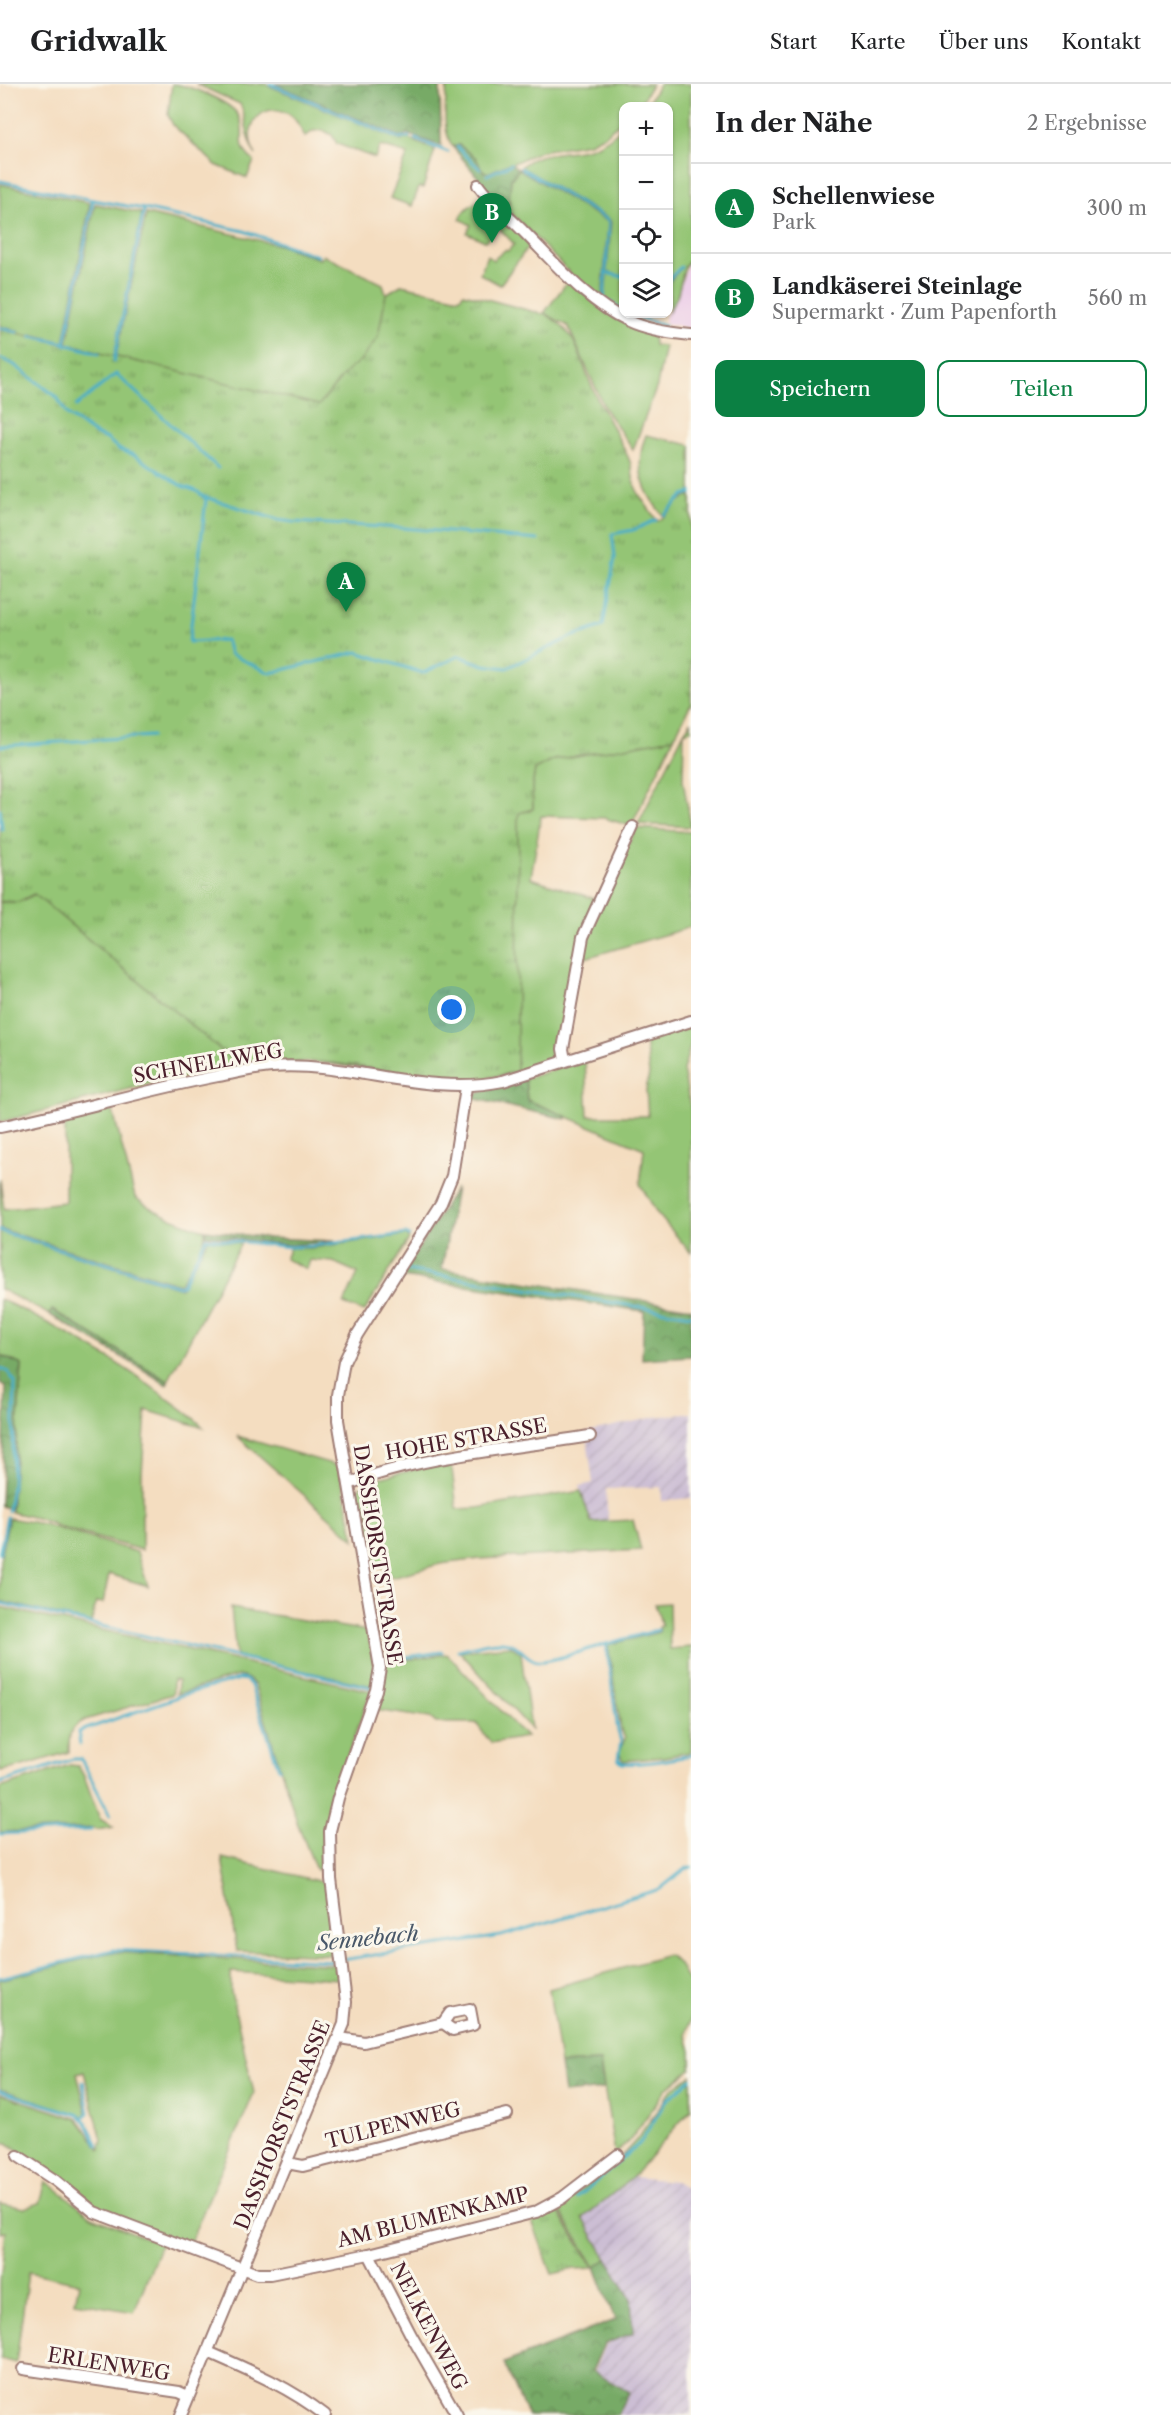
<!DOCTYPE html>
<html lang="de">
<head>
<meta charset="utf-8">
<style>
	body { margin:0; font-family:"Libre Caslon Text",serif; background:#f2f2f2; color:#202124 }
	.controls { position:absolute; right:18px; top:18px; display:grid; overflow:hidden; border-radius:12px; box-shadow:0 2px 4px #0004 }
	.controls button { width:54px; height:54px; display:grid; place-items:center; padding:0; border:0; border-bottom:2px solid #e0e0e0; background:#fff; color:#202124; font:30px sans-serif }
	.you { position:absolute; left:452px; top:926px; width:21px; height:21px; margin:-15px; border:4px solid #fff; border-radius:50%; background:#1a73e8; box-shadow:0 0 0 9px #1a73e833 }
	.badge { display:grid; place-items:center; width:39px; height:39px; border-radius:50%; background:#0b8043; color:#fff; font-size:20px; font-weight:700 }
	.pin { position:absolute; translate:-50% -50px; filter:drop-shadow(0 2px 3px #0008) }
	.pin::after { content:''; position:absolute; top:32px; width:21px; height:18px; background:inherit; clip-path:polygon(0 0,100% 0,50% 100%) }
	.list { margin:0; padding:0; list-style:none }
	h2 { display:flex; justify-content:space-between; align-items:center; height:78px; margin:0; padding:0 24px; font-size:26px }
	h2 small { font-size:20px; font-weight:400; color:#757577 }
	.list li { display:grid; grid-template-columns:39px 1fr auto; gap:18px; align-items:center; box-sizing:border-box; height:90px; padding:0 24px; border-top:2px solid #e0e0e0 }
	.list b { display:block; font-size:22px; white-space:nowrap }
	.list p { margin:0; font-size:20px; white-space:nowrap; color:#757577 }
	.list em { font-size:20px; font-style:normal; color:#757577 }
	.actions { display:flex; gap:12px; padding:18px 24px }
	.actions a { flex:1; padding:14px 0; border:2px solid #0b8043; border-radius:12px; text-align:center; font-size:21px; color:#0b8043 }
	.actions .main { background:#0b8043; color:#fff }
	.icon { flex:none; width:33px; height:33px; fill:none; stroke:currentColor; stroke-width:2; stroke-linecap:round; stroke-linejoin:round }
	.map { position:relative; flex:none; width:691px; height:2331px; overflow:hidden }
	header { display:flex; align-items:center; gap:36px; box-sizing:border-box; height:84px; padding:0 30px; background:#fff; border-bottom:2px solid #e0e0e0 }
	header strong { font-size:28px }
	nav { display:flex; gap:33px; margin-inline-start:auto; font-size:21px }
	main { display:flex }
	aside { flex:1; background:#fff }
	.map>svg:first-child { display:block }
</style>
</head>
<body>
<header>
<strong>Gridwalk</strong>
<nav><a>Start</a><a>Karte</a><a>Über uns</a><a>Kontakt</a></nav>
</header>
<main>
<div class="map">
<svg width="691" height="2331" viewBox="0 0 691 2331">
	<defs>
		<pattern id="industrial-furrows" width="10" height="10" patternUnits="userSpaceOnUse" patternTransform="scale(1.5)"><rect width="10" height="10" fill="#ccbed4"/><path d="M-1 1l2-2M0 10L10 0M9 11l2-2" fill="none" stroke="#b1a3b6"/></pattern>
		<pattern id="forest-crowns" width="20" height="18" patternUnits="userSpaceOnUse" patternTransform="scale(1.5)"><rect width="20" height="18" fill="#7a6"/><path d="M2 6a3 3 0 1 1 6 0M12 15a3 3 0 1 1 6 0" fill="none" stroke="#648a54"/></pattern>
		<pattern id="park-tufts" width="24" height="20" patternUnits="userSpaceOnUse" patternTransform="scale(1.5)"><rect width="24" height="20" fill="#94c575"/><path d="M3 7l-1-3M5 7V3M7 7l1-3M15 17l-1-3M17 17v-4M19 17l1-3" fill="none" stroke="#7b9f60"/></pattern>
	</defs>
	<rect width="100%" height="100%" fill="#fbf7ec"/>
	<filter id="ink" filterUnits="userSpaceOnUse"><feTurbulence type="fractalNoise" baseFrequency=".0167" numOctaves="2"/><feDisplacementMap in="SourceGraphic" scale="12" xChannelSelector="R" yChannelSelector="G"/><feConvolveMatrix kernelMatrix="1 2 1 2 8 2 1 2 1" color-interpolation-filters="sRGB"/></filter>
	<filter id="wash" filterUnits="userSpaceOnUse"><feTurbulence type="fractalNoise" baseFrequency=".008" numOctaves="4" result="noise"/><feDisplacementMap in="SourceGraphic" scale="24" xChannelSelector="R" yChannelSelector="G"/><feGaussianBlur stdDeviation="1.35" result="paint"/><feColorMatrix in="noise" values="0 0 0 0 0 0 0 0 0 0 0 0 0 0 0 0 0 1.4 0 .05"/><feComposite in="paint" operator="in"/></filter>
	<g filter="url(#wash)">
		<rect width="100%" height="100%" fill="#f4ddc0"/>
		<path fill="#edd0e8" d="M689,175H691V245L665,239L666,231L677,213Z"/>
		<g fill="url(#industrial-furrows)">
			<path d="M691,1329V1414L662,1417L661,1403L606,1405L608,1437L591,1439L580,1402L593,1399L586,1348L655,1333Z"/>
			<path d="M633,2093L674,2097L691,2108V2331H618L630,2308L594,2287L605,2261L633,2248L631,2215L583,2134Z"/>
		</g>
		<g fill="#94c575" stroke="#6f7250" stroke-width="1.5">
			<path d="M172,0C188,1 235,18 240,35C247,52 234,61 254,77L247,94L216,81L173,41L168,31Z"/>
			<path d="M196,0H265L401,57L407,54L435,66L423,104L419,103L412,122L390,114L408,70L380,62L375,74L337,60L332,51L323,46L313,47L305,53C301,45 297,35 289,30C263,15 239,44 256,71C244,54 249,39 240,20Z"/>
			<path d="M447,0H652L639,22H624L623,36L603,52L589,59L541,67L488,90L482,86L476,74L459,61L453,63C441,46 446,20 447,0Z"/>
			<path d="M659,0H691V175L685,182L677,213L669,227V198L682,183L669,195L668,22H646Z"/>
			<path d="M623,43V192L607,188L611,138L609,135L521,83C537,65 571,71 592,63C605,59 613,51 623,43Z"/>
			<path d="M519,85L608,138L602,217L573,192L508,126L511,95Z"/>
			<path d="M0,100L90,119L64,258L31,250L30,252L100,270L101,268L67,259L95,120L142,129L113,278H115L146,130L279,161L320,175L323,171L383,200L386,210L401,201L459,214L464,209L534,228L476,341L588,457L0,245L17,249L18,247L0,242Z"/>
			<path d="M484,116L531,159L500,201L480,190L487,171L493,176L505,166L508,167L514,160L499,144L485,157L467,149L471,141L460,135C465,124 473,118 484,116Z"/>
			<path d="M607,190L623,193V226L605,215Z"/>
			<path d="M568,197L653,249L654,261L665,262L657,302L633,366L605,325L568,242L544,229Z"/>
			<path d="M646,351L691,361V464C661,428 626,401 646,351Z"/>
			<path d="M691,638V646L684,648L683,696L691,743L638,740L684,648Z"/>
			<path d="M668,654H674L631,742L604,734L541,732L531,794L596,815L556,974L503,992L449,997L315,978L251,981L149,1000L0,1038V818H19L37,809L326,750L530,727L533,724L532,703L535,686L554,676Z"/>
			<path d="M636,744L691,748V843L582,875L586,854Z"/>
			<path d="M691,943V960L683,986L691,1027V1169L657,1129L640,1100L644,1065L527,1016L525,995L585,975L588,1032H648L646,1006L649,990L645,956Z"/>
			<path d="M111,1020L135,1113C154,1129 182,1139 205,1146C207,1159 186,1188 180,1200L0,1145V1095L4,1125L65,1118V1032Z"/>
			<path d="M0,1148L181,1204L208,1155L241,1159L168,1297L52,1226L50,1231L0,1205Z"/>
			<path d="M406,1151L409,1155L364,1228L344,1220L358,1189L333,1178L310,1176L307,1185L285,1175L290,1164H311Z"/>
			<path d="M0,1215C56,1242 111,1272 160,1309C175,1320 191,1330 204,1344L146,1326L142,1390V1466L65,1445L40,1435L11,1428L22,1282L0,1271Z"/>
			<path d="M237,1352L339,1382L355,1456Z"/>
			<path d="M451,1377L457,1425L477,1424L581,1407L591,1438L633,1436L641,1466L480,1475L440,1480L392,1493L368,1468L357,1406L366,1397Z"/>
			<path d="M9,1434L43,1440L137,1468L148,1502L109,1490L103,1519L96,1518L91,1539L0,1517V1477Z"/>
			<path d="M669,1519L670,1565L691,1563V1668L664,1673L623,1677L619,1669L625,1654L621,1646L608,1561L660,1548L659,1543L662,1542L655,1520Z"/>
			<path d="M0,1523L371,1607L332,1715L325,1749V1783L316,1786L297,1738L255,1602C250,1595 246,1593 237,1592L177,1610L178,1597L173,1596V1610L85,1636C68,1645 69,1651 69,1668L16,1684L0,1687Z"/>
			<path d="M231,1524L367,1547L375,1583L372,1602L236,1572Z"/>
			<path d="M511,1562L521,1569L531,1645L459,1567Z"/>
			<path d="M447,1570L526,1653L491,1659L476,1639H436L430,1634L374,1626C379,1610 386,1596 384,1579Z"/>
			<path d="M70,1681L78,1682L84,1692L100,1735L113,1743L97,1746L94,1744L0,1748V1704Z"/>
			<path d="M222,1774L327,1799L335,1871L237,1867Z"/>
			<path d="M112,1868L337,1881L339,1895L231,1888V1908L254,2009L189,2161L96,2126L49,2088V2086L7,2059L0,2058V2010L78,2035L100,2065L102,2056L84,1988L77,1990L87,2029L83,2032L0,2005V1896Z"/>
			<path d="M668,1871C685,1881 679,1889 691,1899V1935L686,1949L691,1967V1985L666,2005L631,2055L615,2070L600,1978L560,1980L549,1905Z"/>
			<path d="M691,1991V2025L633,2093L583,2134L607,2175L595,2183L558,2124L620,2074L637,2055L672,2005Z"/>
			<path d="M46,2097L92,2132L161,2160L134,2228L75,2218L79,2199L28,2188L16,2279L0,2275V2198L6,2148L0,2149V2119L24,2124L40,2119Z"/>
		</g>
		<g fill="url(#forest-crowns)" stroke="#606448" stroke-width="1.5">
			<path d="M274,0H440L441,62L407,50L401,53Z"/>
			<path d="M459,61L476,74L482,86L488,89L510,79L519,85L511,95L508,126L488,111L485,102L453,63Z"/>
			<path d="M525,995L527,1016L566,1032V1035L471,1014L482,1007Z"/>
			<path d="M456,1104L442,1185L691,1224V1272L642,1275L644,1227L401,1193Z"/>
			<path d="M205,1146L269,1154L335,1157L290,1161L206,1151Z"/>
			<path d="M52,1226L168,1297L167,1301L139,1283L50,1231Z"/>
			<path d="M0,1271L22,1281L11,1425L1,1422L6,1302L0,1299Z"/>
			<path d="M600,1978L603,2005L564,2009L560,1980Z"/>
			<path d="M607,2175L631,2215L633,2249L604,2260L592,2287L629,2308L617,2331H527L504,2279L615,2236L595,2183Z"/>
		</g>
		<g fill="url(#park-tufts)" stroke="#6f7250" stroke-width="1.5">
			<path d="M401,201L459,214L464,209L542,230L544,229C580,250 577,270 593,305C603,329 618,351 629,375C633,384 632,393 635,402C639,413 649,424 655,434L658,437C670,430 677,414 691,411V619L674,654L554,676L535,686L532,703L533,725L519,729L518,733L517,987C453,1008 396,985 332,979C301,976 271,980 240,982L34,810L18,818H0V245L319,321L347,287L362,275L378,253L386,210Z"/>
			<path d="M557,2126L594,2184L574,2185L552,2190L532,2137Z"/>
		</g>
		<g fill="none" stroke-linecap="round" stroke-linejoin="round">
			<g stroke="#48aec7" stroke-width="3">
				<path d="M270,0L400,55L409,53"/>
				<path d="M415,55L448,68"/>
				<path d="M457,63L480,85"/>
				<path d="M521,84L608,136L609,139L604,215L624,227"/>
				<path d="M487,91L511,80"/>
				<path d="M0,97L93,116L65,260L99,269"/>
				<path d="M93,116L144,125L114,277"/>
				<path d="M144,125L244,147L318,172"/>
				<path d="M606,189L624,193"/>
				<path d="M668,196L681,183"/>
				<path d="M628,230L665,242"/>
				<path d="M0,244L17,248"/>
				<path d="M31,252L65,259"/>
				<path d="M0,274L13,280L57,313L67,331L95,350L107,355L120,366L134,371L182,402L197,407L206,415L189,558L226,556L230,570L270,589L357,568L423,589L459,572L484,581L507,584L571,553L603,542L615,473L612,450L633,446L656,436"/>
				<path d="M76,322L116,290L218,384"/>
				<path d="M205,413L278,436L293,438L403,444L538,456"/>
				<path d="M664,431L684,411L691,409"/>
				<path d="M0,662L152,652"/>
				<path d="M0,725L2,746"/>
				<path d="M0,1147L179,1202L182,1201L206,1154L290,1163L312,1162L406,1150L409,1152"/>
				<path d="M406,1186L691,1231"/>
				<path d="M0,1284L8,1288L15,1298L12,1402L8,1427"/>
				<path d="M0,1469L7,1433"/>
				<path d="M0,1519L370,1603"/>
				<path d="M606,1560L658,1546"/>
				<path d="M458,1566C474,1563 499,1553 514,1561C522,1565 527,1575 537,1577C551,1579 589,1564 606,1560L618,1647L621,1657L618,1675L622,1679C645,1681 669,1676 691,1671"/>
				<path d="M385,1576L442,1568"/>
				<path d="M80,1660L78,1648L189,1609L240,1595L246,1596L251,1601L279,1685"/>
				<path d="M0,1699L73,1675H81L110,1731"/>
				<path d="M0,1750L91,1746"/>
				<path d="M0,1894L113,1866L334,1877L501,1852L660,1805L685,1785L691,1783"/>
				<path d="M0,2007L79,2031L86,2038L98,2061"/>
				<path d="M82,2034L89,2029L83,1998"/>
				<path d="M577,2114L640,2059L666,2017L691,1995"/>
			</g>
		</g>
	</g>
	<g filter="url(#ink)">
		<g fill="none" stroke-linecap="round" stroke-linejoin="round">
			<g stroke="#9f7e76" stroke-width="14">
				<g id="minor">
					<path d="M478,101C490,118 508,131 523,147C554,178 587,218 628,237C647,246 670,249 691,251"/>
					<path d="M565,976L563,965L583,853L633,743"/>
					<path d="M0,1043C73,1028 145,1006 218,992C236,989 254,984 272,983C350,977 426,1013 503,997L691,937"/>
					<path d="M349,1400C423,1371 511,1365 590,1352"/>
					<path d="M340,1954L364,1958L443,1939L453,1946L473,1941L470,1925L450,1929L443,1939"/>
					<path d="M18,2072L56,2097L94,2128L257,2190H270L369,2170L536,2128L562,2114L618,2071"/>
					<path d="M287,2079L303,2082L507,2030"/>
					<path d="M369,2170L411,2251L457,2331"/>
					<path d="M208,2268C249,2286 289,2303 325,2331"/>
					<path d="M23,2285L179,2308L188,2312"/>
					<path d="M181,2331L344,1940L346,1918L331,1795L330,1747L338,1714L376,1606L380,1584L338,1336V1311L344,1278L357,1251L441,1119L452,1092L466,1003"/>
				</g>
			</g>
			<use href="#minor" stroke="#fff" stroke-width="10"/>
		</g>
	</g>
	<g text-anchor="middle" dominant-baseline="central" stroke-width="6" stroke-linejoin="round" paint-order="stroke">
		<g font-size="20" fill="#4a1f2b" stroke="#fbf7ec">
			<text transform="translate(208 979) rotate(-10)">SCHNELLWEG</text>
			<text transform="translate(466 1355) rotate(-10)">HOHE STRASSE</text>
			<text transform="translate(378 1471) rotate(81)">DASSHORSTSTRASSE</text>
			<text transform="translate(282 2041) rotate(-68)">DASSHORSTSTRASSE</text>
			<text transform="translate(393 2041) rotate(-14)">TULPENWEG</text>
			<text transform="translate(433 2133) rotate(-14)">AM BLUMENKAMP</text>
			<text transform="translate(429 2242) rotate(62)">NELKENWEG</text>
			<text transform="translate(109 2280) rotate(9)">ERLENWEG</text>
		</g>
		<g font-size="21" font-style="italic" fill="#495869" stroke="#fbf7ec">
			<text transform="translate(368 1854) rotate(-6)">Sennebach</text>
		</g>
	</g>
</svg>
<div class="controls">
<button>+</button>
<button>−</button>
<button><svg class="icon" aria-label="locate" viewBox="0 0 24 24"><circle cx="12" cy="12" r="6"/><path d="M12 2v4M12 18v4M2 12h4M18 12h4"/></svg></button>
<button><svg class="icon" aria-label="layers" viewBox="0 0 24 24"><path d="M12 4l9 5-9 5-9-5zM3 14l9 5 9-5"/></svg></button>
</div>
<div class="you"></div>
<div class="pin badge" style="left:346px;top:528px">A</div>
<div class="pin badge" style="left:492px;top:159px">B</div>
</div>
<aside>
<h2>In der Nähe<small>2 Ergebnisse</small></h2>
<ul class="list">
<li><span class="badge">A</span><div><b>Schellenwiese</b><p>Park</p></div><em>300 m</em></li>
<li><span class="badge">B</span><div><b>Landkäserei Steinlage</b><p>Supermarkt · Zum Papenforth</p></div><em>560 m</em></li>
</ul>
<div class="actions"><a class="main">Speichern</a><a>Teilen</a></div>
</aside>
</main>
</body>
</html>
